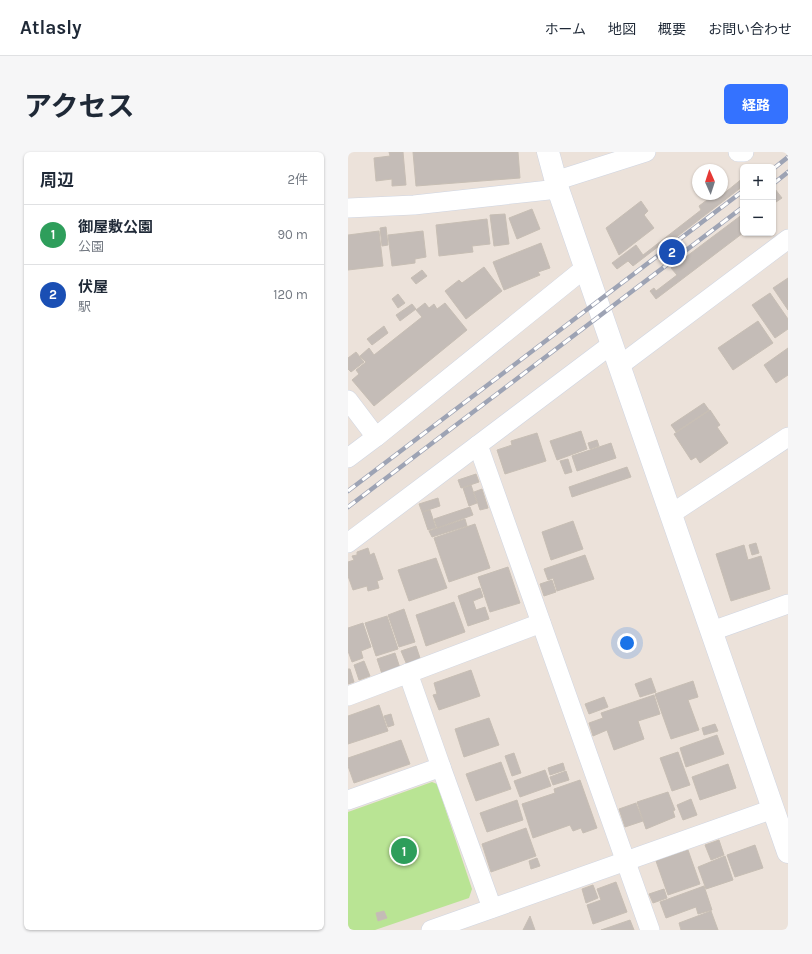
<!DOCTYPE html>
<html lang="ja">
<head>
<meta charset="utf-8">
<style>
	body { margin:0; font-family:Karla,"Noto Sans JP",sans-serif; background:#f6f6f7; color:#1f2937 }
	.controls { position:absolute; right:12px; top:12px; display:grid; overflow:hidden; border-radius:6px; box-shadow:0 1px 3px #0004 }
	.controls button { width:36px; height:36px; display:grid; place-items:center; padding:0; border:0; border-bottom:1px solid #e0e1e3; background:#fff; color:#1f2937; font:20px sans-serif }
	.compass { position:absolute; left:344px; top:12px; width:36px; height:36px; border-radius:50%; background:#fff; box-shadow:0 1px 3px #0004; rotate:357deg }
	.you { position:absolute; left:279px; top:491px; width:14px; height:14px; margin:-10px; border:3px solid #fff; border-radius:50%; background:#1a73e8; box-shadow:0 0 0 6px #1a73e833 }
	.badge { display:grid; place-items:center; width:26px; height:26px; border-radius:50%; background:#3472ff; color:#fff; font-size:13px; font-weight:700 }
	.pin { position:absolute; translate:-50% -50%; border:2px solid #fff; box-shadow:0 1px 4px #0006 }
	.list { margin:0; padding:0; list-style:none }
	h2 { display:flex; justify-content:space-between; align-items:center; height:52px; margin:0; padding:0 16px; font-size:17px }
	h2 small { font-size:13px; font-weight:400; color:#747a83 }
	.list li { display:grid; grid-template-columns:26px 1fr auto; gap:12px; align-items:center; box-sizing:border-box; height:60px; padding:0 16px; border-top:1px solid #e0e1e3 }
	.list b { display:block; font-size:15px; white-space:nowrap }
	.list p { margin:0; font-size:13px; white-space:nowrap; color:#747a83 }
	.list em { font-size:13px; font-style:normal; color:#747a83 }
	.map { position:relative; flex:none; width:440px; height:778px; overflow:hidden; border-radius:6px }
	header { display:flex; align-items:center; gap:24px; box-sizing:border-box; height:56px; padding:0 20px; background:#fff; border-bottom:1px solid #e0e1e3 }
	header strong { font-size:19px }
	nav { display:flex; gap:22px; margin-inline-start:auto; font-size:14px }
	.intro { display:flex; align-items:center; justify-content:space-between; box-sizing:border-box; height:96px; padding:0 24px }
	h1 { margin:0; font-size:28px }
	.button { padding:10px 18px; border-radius:6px; background:#3472ff; color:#fff; font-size:14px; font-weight:700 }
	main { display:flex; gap:24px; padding:0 24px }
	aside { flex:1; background:#fff; border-radius:6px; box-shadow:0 1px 3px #0004 }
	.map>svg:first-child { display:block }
</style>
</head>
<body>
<header>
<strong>Atlasly</strong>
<nav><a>ホーム</a><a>地図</a><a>概要</a><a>お問い合わせ</a></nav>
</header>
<div class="intro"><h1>アクセス</h1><a class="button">経路</a></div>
<main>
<aside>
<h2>周辺<small>2件</small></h2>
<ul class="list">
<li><span class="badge" style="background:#2e9e5b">1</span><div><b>御屋敷公園</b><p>公園</p></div><em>90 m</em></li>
<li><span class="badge" style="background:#1a4fb4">2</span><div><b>伏屋</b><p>駅</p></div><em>120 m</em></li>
</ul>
</aside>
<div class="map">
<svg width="440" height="778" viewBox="0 0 440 778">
	<rect width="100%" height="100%" fill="#ece2da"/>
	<path fill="#b9e494" d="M84,630L89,632L124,737L121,746L27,778H0V660Z"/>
	<g fill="#c4bcb7" stroke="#c7beb4">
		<path d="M41,0H55L58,33L44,34V27L28,29L26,6L42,4Z"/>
		<path d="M65,0H170L172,26L68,34Z"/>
		<path d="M395,26V34L313,97L311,94L285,114L280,109L269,117L264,111L288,93L295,103L353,58L351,54L367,42L374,43Z"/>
		<path d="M427,37L434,46L425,52V39Z"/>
		<path d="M293,49L300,59L296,63L306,76L271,103L258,76Z"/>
		<path d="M184,57L192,77L169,87L161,66Z"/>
		<path d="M157,62L161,92L146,94L142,63Z"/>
		<path d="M395,62V75L392,77L395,81L308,147L302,139L306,136L308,139L329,123L323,116Z"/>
		<path d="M139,67L142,92L124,94L125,100L91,104L88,73Z"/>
		<path d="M38,75L40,93L34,94L32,76Z"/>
		<path d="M31,79L35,114L0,118V83Z"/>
		<path d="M75,79L78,105L67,107V111L44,114L40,83Z"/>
		<path d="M193,91L202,116L190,120L192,123L156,138L145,110Z"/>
		<path d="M136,115L154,139L118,167L97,139L111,128L114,131Z"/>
		<path d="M74,118L79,124L68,132L63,126Z"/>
		<path d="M440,126V158L425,136Z"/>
		<path d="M422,141L440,167V177L427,186L404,153Z"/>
		<path d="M50,142L57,151L50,156L44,147Z"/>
		<path d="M77,151L81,156L86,152L89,157L97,151L119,178L26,254L4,228L11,222L8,218L18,210L12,204L21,196L26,203L74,165L68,158Z"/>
		<path d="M64,152L68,157L52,169L48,163Z"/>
		<path d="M410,169L425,191L385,218L370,196Z"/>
		<path d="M36,174L40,181L24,193L19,187Z"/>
		<path d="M440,196V223L428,231L416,213Z"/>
		<path d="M8,200L16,210L3,220L0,217V206Z"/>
		<path d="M356,251L361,258L328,280L323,273Z"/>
		<path d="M362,258L372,273L369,275L380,291L352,311L348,305L343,308L326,282Z"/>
		<path d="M233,279L239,297L209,308L202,289Z"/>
		<path d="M189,281L198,309L157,322L149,298L164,293L163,289Z"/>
		<path d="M249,288L251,294L242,297L240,291Z"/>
		<path d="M263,291L268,306L229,319L224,304Z"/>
		<path d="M220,307L224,320L217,322L212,309Z"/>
		<path d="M279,315L283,325L224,345L221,335Z"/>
		<path d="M128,322L131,330L113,336L110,328Z"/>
		<path d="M123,333L129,351L121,354L115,336Z"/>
		<path d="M134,337L140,356L132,358L126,340Z"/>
		<path d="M90,346L92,354L74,360L71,352Z"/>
		<path d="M122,355L125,363L89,376L86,367Z"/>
		<path d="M82,358L88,376L80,378L74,360Z"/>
		<path d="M117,367L119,374L84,385L81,379Z"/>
		<path d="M225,369L235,397L203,408L194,380Z"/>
		<path d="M127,372L142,416L101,430L86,386Z"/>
		<path d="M408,391L411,401L404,403L401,393Z"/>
		<path d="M396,393L400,408L413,404L422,437L383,449L368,402Z"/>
		<path d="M20,396L22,403L26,401L35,427L29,429L31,436L20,439L19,434L5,438L0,424V410L6,408L4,404L9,403V400Z"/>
		<path d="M237,403L246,427L209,439L205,426L200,428L196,417Z"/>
		<path d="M88,406L99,436L61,449L50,418Z"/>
		<path d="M160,415L172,451L142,460L130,425Z"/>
		<path d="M204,428L208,440L196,444L192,432Z"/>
		<path d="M132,436L135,445L125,449L128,458L137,455L141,467L120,474L110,444Z"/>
		<path d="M106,450L117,480L78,494L68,463Z"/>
		<path d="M56,457L67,490L51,495L40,463Z"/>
		<path d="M39,464L50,497L28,504L17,471Z"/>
		<path d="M15,471L23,495L13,499L15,506L4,510L0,499V476Z"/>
		<path d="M68,494L73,509L59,513L53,499Z"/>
		<path d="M47,501L52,516L34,522L29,507Z"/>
		<path d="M16,509L22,524L11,528L6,513Z"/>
		<path d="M0,517H2L6,530L0,532Z"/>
		<path d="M123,518L132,544L91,558L85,543L89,542L86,531Z"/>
		<path d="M303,526L308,540L292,545L287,532Z"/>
		<path d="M345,529L350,545L340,548L351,578L323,587L307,542Z"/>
		<path d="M306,543L312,562L290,569L296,587L266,598L259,578L245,584L241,571L255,566L253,561Z"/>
		<path d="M256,545L260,555L241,562L237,552Z"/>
		<path d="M31,553L40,579L0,592V564Z"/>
		<path d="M43,562L46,573L40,575L36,564Z"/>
		<path d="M141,566L151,593L116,605L107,577Z"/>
		<path d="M367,572L370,579L356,583L354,576Z"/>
		<path d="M369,583L376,602L338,615L332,596Z"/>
		<path d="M53,588L62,612L6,631L0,614V606Z"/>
		<path d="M330,600L342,633L324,639L312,606Z"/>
		<path d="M166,601L173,621L164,624L157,604Z"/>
		<path d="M153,610L163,637L128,649L118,622Z"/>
		<path d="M215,611L217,618L202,623L200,616Z"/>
		<path d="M380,612L388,636L352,648L344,625Z"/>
		<path d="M197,618L203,634L172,645L166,629Z"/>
		<path d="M218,619L221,628L205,633L202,625Z"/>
		<path d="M232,628L249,676L235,681L233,676L225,679L222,673L185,686L174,652L207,641L206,637Z"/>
		<path d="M320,640L327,658L325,659L327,665L298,677L289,650Z"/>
		<path d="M343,647L349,663L335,668L329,653Z"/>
		<path d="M169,648L175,668L139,680L132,661Z"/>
		<path d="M288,651L295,669L277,675L271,657Z"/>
		<path d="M178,676L188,704L143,720L134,692Z"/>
		<path d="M371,688L376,703L363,708L357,693Z"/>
		<path d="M407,693L415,716L387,725L379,703Z"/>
		<path d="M340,698L352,732L320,743L308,709Z"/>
		<path d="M377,704L385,728L358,737L350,715Z"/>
		<path d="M189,706L192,714L183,717L181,709Z"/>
		<path d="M268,730L279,760L245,772L239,753L253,748L249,737Z"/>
		<path d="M245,733L250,746L238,751L234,737Z"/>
		<path d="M356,734L364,758L350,762L348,755L318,766L312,750Z"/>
		<path d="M316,737L319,746L305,751L301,742Z"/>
		<path d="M36,759L39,766L30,769L28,761Z"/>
		<path d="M363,759L370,778H333L331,771Z"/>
		<path d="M182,764L187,778H175Z"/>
		<path d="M282,768L286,778H253Z"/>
	</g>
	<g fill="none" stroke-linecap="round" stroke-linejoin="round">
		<g stroke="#cfd5e2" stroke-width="20">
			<g id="minor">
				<path d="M390,0H396"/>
				<path d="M207,29L298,0"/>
				<path d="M0,56L66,53L210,37"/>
				<path d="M264,192L130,293L302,778"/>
				<path d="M271,214L440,87"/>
				<path d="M0,248L28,285L237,116"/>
				<path d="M0,306L28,285"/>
				<path d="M323,362L440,285"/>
				<path d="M0,391L130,293"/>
				<path d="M364,479L440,452"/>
				<path d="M60,521L93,615"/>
				<path d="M0,544L193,471"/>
				<path d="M0,648L93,615L144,756"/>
				<path d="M83,778L425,657"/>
			</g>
		</g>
		<g stroke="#cfd5e2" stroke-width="23">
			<path id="tertiary" d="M200,0L210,37L440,700"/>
		</g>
		<use href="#minor" stroke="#fff" stroke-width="19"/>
		<use href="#tertiary" stroke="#fff" stroke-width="22"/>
		<g stroke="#9da3b4" stroke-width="4.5">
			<g id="rail">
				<path d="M425,17L440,5"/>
				<path d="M425,32L440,20"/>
				<path d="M0,339L395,39"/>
				<path d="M0,355L395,55"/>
			</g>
		</g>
		<use href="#rail" stroke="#fff" stroke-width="3" stroke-dasharray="9" stroke-linecap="butt"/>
	</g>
</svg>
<div class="controls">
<button>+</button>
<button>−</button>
</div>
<svg class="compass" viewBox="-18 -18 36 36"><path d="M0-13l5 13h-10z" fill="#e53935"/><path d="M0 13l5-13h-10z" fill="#747a83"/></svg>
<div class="you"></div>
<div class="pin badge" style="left:56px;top:699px;background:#2e9e5b">1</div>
<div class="pin badge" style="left:324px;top:100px;background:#1a4fb4">2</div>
</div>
</main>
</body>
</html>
